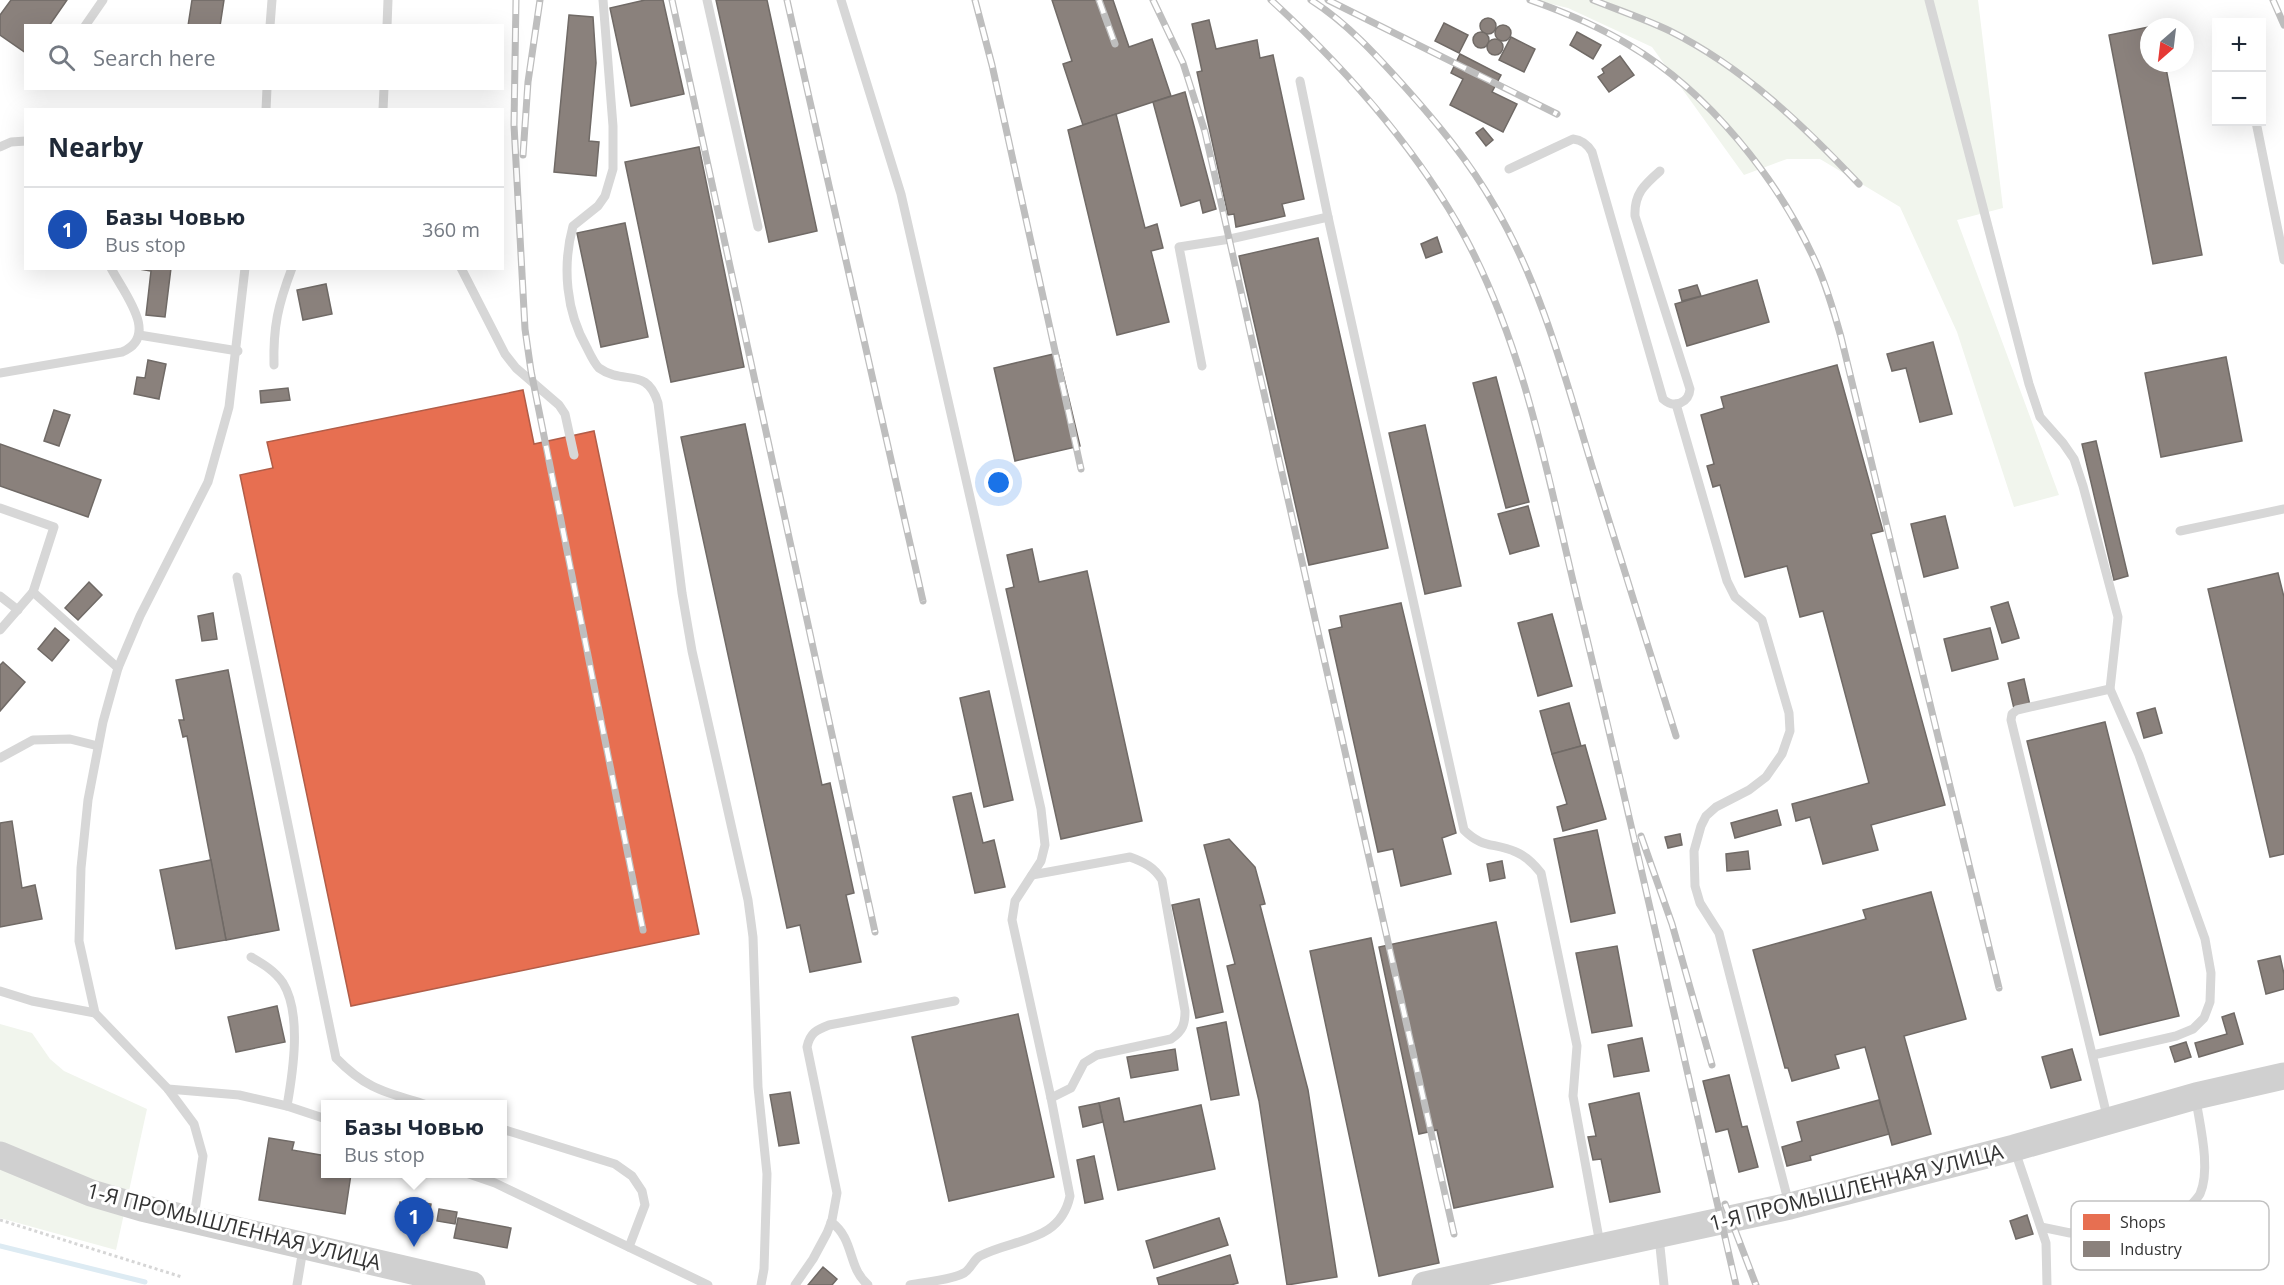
<!DOCTYPE html>
<html lang="en">
<head>
<meta charset="utf-8">
<style>
	body { margin:0; font-family:"Open Sans",sans-serif; background:#f6f6f7; color:#1f2937 }
	.controls { position:absolute; right:18px; top:18px; display:grid; overflow:hidden; border-radius:0px; box-shadow:0 6px 24px #0002 }
	.controls button { width:54px; height:54px; display:grid; place-items:center; padding:0; border:0; border-bottom:2px solid #e0e1e3; background:#fff; color:#1f2937; font:30px sans-serif }
	.compass { position:absolute; left:2140px; top:18px; width:54px; height:54px; border-radius:50%; background:#fff; box-shadow:0 6px 24px #0002; rotate:208deg }
	.you { position:absolute; left:999px; top:483px; width:21px; height:21px; margin:-15px; border:4px solid #fff; border-radius:50%; background:#1a73e8; box-shadow:0 0 0 9px #1a73e833 }
	.badge { display:grid; place-items:center; width:39px; height:39px; border-radius:50%; background:#7a7a7a; color:#fff; font-size:20px; font-weight:700 }
	.pin { position:absolute; translate:-50% -50px; filter:drop-shadow(0 2px 3px #0008) }
	.pin::after { content:''; position:absolute; top:32px; width:21px; height:18px; background:inherit; clip-path:polygon(0 0,100% 0,50% 100%) }
	.popup { position:absolute; left:321px; top:1100px; width:186px; height:78px; box-sizing:border-box; display:grid; place-content:center; border-radius:0px; background:#fff; filter:drop-shadow(0 2px 4px #0005); font-size:20px; white-space:nowrap; color:#747a83 }
	.popup b { font-size:22px; color:#1f2937 }
	.popup::after { content:''; position:absolute; left:50%; top:100%; margin-left:-12px; border:12px solid transparent; border-top-color:#fff }
	.list { margin:0; padding:0; list-style:none }
	h2 { display:flex; justify-content:space-between; align-items:center; height:78px; margin:0; padding:0 24px; font-size:26px }
	h2 small { font-size:20px; font-weight:400; color:#747a83 }
	.list li { display:grid; grid-template-columns:39px 1fr auto; gap:18px; align-items:center; box-sizing:border-box; height:84px; padding:0 24px; border-top:2px solid #e0e1e3 }
	.list b { display:block; font-size:22px; white-space:nowrap }
	.list p { margin:0; font-size:20px; white-space:nowrap; color:#747a83 }
	.list em { font-size:20px; font-style:normal; color:#747a83 }
	.icon { flex:none; width:33px; height:33px; fill:none; stroke:currentColor; stroke-width:2; stroke-linecap:round; stroke-linejoin:round }
	.map { position:relative; flex:none; width:2284px; height:1285px; overflow:hidden }
	.search { position:absolute; background:#fff; box-shadow:0 6px 24px #0002; left:24px; top:24px; width:480px; height:66px; display:flex; align-items:center; gap:15px; box-sizing:border-box; padding:0 21px; border-radius:0px; color:#747a83; font-size:22px }
	.panel { position:absolute; background:#fff; box-shadow:0 6px 24px #0002; left:24px; top:108px; width:480px; height:162px; border-radius:0px }
	.map>svg:first-child { display:block }
</style>
</head>
<body>
<div class="map">
<svg width="2284" height="1285" viewBox="0 0 2284 1285">
	<rect width="100%" height="100%" fill="#fff"/>
	<g fill="#f1f5ed">
		<path d="M1535,0H1978L2003,208L1957,220L2059,495L2014,507L1957,332L1900,207L1820,159H1787L1744,175L1652,47L1568,8Z"/>
		<path d="M0,1024L32,1033L50,1059L64,1071L147,1109L116,1250L0,1218Z"/>
	</g>
	<path fill="#e76f51" stroke="#b15d48" stroke-width="1.5" d="M523,390L534,444L594,431L699,934L351,1006L240,475L273,468L267,442Z"/>
	<g fill="#8a817c" stroke="#706a66" stroke-width="1.5">
		<path d="M11,0H67L49,26H26V53L0,35V15Z"/>
		<path d="M192,0H224L220,26H188Z"/>
		<path d="M645,0H663L684,94L631,106L610,8Z"/>
		<path d="M716,0H767L817,231L769,242Z"/>
		<path d="M1052,0H1113L1129,47L1152,39L1171,96L1083,125L1063,64L1072,61Z"/>
		<path d="M569,15L593,17L596,63L589,141L599,142L596,176L554,172Z"/>
		<circle cx="1488" cy="26" r="8"/>
		<path d="M1209,20L1216,49L1257,40L1260,58L1273,55L1304,199L1282,204L1285,216L1236,227L1234,214L1228,215L1197,72L1202,71L1192,24Z"/>
		<path d="M1444,23L1468,35L1459,53L1435,41Z"/>
		<circle cx="1503" cy="33" r="8"/>
		<path d="M2149,27V63H2165L2202,255L2153,264L2109,35Z"/>
		<path d="M1577,32L1601,45L1593,59L1570,45Z"/>
		<circle cx="1481" cy="40" r="8"/>
		<path d="M1511,37L1535,49L1524,72L1499,60Z"/>
		<circle cx="1495" cy="47" r="8"/>
		<path d="M1460,54L1501,75L1492,92L1517,104L1503,132L1450,105L1463,79L1451,73Z"/>
		<path d="M1620,56L1634,75L1609,92L1598,77L1604,73L1602,69Z"/>
		<path d="M1185,92L1216,209L1203,213L1200,200L1181,206L1153,102Z"/>
		<path d="M1116,114L1145,228L1157,224L1163,248L1151,251L1169,322L1117,335L1068,130Z"/>
		<path d="M1483,128L1493,140L1486,146L1476,133Z"/>
		<path d="M699,147L744,367L671,382L625,162Z"/>
		<path d="M625,223L648,337L601,347L577,233Z"/>
		<path d="M1437,237L1442,252L1426,258L1421,244Z"/>
		<path d="M1318,238L1388,548L1309,565L1239,256Z"/>
		<path d="M171,268L165,317L146,315L151,271L133,268Z"/>
		<path d="M1757,280L1769,322L1687,346L1675,304Z"/>
		<path d="M326,284L332,314L303,320L297,290Z"/>
		<path d="M1697,285L1701,296L1682,301L1679,290Z"/>
		<path d="M1933,342L1952,414L1920,422L1906,368L1892,371L1887,354Z"/>
		<path d="M1058,353L1080,446L1015,461L994,368Z"/>
		<path d="M2226,357L2242,441L2161,457L2145,373Z"/>
		<path d="M148,360L166,364L159,399L134,394L137,377L145,378Z"/>
		<path d="M1837,365L1883,531L1871,534L1945,805L1871,825L1878,850L1823,864L1810,817L1796,821L1792,804L1869,783L1823,611L1800,617L1787,566L1745,577L1720,485L1713,487L1707,466L1714,464L1701,415L1724,408L1721,397Z"/>
		<path d="M1496,377L1529,502L1506,508L1473,383Z"/>
		<path d="M288,388L290,400L261,403L260,391Z"/>
		<path d="M54,410L70,415L59,446L44,441Z"/>
		<path d="M745,424L822,785L830,783L854,893L846,895L861,962L810,972L800,925L787,928L681,437Z"/>
		<path d="M1425,425L1461,586L1425,594L1389,433Z"/>
		<path d="M2096,441L2128,576L2114,580L2082,444Z"/>
		<path d="M0,444L101,480L88,517L0,486Z"/>
		<path d="M1528,506L1539,546L1510,554L1498,514Z"/>
		<path d="M1945,516L1958,568L1924,577L1911,524Z"/>
		<path d="M1032,549L1039,582L1087,571L1142,821L1061,839L1006,589L1014,587L1007,555Z"/>
		<path d="M2278,573L2284,597V854L2270,857L2208,589Z"/>
		<path d="M89,582L102,595L78,620L65,608Z"/>
		<path d="M2008,602L2019,638L2002,643L1991,607Z"/>
		<path d="M1401,603L1456,833L1442,838L1451,874L1401,886L1393,849L1378,852L1329,630L1342,627L1340,616Z"/>
		<path d="M213,613L217,639L202,641L198,616Z"/>
		<path d="M1552,614L1572,686L1538,696L1518,623Z"/>
		<path d="M55,628L69,640L52,661L38,649Z"/>
		<path d="M1990,628L1998,659L1952,671L1944,639Z"/>
		<path d="M3,662L25,682L0,711V665Z"/>
		<path d="M228,670L279,930L226,940L187,736L183,737L179,720H184L176,680Z"/>
		<path d="M2024,679L2031,710L2015,713L2008,683Z"/>
		<path d="M989,691L1013,800L984,807L960,698Z"/>
		<path d="M1569,703L1581,746L1552,754L1540,711Z"/>
		<path d="M2155,708L2162,733L2144,738L2137,713Z"/>
		<path d="M2105,722L2179,1016L2100,1035L2027,741Z"/>
		<path d="M1585,745L1606,819L1563,831L1557,807L1567,804L1552,754Z"/>
		<path d="M971,793L983,843L994,840L1005,887L975,893L953,797Z"/>
		<path d="M1777,810L1781,825L1735,838L1731,823Z"/>
		<path d="M12,821L22,888L35,885L42,919L0,927V823Z"/>
		<path d="M1597,830L1615,913L1571,922L1554,839Z"/>
		<path d="M1680,834L1682,845L1668,848L1665,837Z"/>
		<path d="M1229,839L1255,867L1265,904L1260,905L1308,1090L1337,1277L1287,1285L1259,1101L1227,966L1235,964L1204,845Z"/>
		<path d="M1748,851L1750,869L1727,871L1726,854Z"/>
		<path d="M211,860L226,940L176,949L160,870Z"/>
		<path d="M1502,861L1505,878L1490,881L1487,864Z"/>
		<path d="M1931,892L1966,1019L1904,1036L1931,1134L1892,1145L1865,1047L1835,1055L1839,1068L1792,1081L1788,1068H1785L1753,950L1866,919L1863,910Z"/>
		<path d="M1199,899L1223,1012L1196,1018L1172,905Z"/>
		<path d="M1496,922L1553,1187L1454,1208L1437,1130L1419,1134L1379,947Z"/>
		<path d="M1371,938L1439,1263L1379,1276L1310,951Z"/>
		<path d="M1617,946L1632,1026L1592,1033L1576,953Z"/>
		<path d="M2280,956L2284,974V989L2266,994L2258,961Z"/>
		<path d="M277,1006L285,1042L236,1052L228,1017Z"/>
		<path d="M2234,1013L2243,1044L2199,1057L2195,1043L2227,1034L2222,1017Z"/>
		<path d="M1018,1014L1054,1177L949,1201L912,1037Z"/>
		<path d="M1226,1022L1239,1095L1211,1100L1197,1028Z"/>
		<path d="M1642,1038L1649,1071L1614,1077L1608,1045Z"/>
		<path d="M2186,1042L2191,1057L2175,1062L2170,1047Z"/>
		<path d="M1175,1049L1178,1070L1131,1078L1127,1057Z"/>
		<path d="M2072,1049L2081,1080L2051,1088L2042,1057Z"/>
		<path d="M1729,1075L1742,1127L1747,1126L1758,1167L1739,1172L1728,1129L1716,1132L1703,1081Z"/>
		<path d="M790,1092L799,1143L779,1146L770,1095Z"/>
		<path d="M1639,1093L1660,1192L1610,1202L1601,1159L1593,1160L1588,1137L1596,1136L1589,1104Z"/>
		<path d="M1119,1098L1124,1122L1201,1105L1215,1169L1118,1190L1099,1103Z"/>
		<path d="M1879,1100L1889,1134L1810,1156L1811,1160L1787,1166L1782,1147L1802,1141L1797,1122Z"/>
		<path d="M1099,1103L1103,1122L1083,1127L1079,1107Z"/>
		<path d="M269,1138L294,1142L292,1150L326,1156V1174H351L345,1214L259,1200Z"/>
		<path d="M1094,1156L1103,1199L1085,1203L1077,1160Z"/>
		<path d="M414,1201L431,1204L429,1216L412,1212Z"/>
		<path d="M400,1202L411,1204L409,1215L398,1213Z"/>
		<path d="M439,1209L457,1212L455,1224L437,1221Z"/>
		<path d="M2027,1215L2033,1234L2016,1239L2010,1221Z"/>
		<path d="M458,1218L511,1228L507,1248L454,1238Z"/>
		<path d="M1219,1218L1228,1245L1154,1268L1146,1241Z"/>
		<path d="M1230,1255L1238,1283L1231,1285H1159L1157,1278Z"/>
		<path d="M823,1267L837,1279L832,1285H808Z"/>
	</g>
	<g fill="none" stroke-linecap="round" stroke-linejoin="round">
		<path stroke="#ddebf3" stroke-width="5" d="M0,1246L145,1282"/>
		<path stroke="#d6d6d6" stroke-width="3" stroke-dasharray="3 3" stroke-linecap="butt" d="M0,1220L182,1277"/>
		<g stroke="#d7d7d7" stroke-width="9">
			<path d="M603,0L613,126V169L605,196L598,206L573,226C562,266 566,312 587,348C590,354 594,363 599,368C624,386 647,366 658,403L682,593L692,651L748,900L753,937L758,1087L767,1174L764,1269L761,1285"/>
			<path d="M707,0L758,227"/>
			<path d="M841,0L901,194L1041,809L1045,845L1041,861L1015,901L1012,920L1051,1098"/>
			<path d="M1929,0L2029,384L2040,417L2063,443L2074,459L2083,486L2118,617L2110,689L2139,755L2205,939L2211,973L2210,1002L2204,1018L2193,1029L2176,1036L2093,1055"/>
			<path d="M85,26L103,0"/>
			<path d="M270,26L272,0"/>
			<path d="M387,26L388,0"/>
			<path d="M1300,81L1328,217L1464,830C1483,849 1493,842 1516,852C1526,856 1534,864 1541,873L1577,1046L1573,1096L1600,1244"/>
			<path d="M266,110L267,88"/>
			<path d="M383,110L384,88"/>
			<path d="M2256,122L2284,260"/>
			<path d="M0,147L11,142L26,141"/>
			<path d="M1509,169L1573,139C1582,140 1587,144 1592,152L1663,399C1674,409 1689,403 1690,389L1635,216C1634,194 1644,185 1660,171"/>
			<path d="M461,268L505,354L516,368L559,405L565,414L574,455"/>
			<path d="M139,335L238,351"/>
			<path d="M274,365C273,327 278,305 292,268"/>
			<path d="M1202,366L1179,247L1230,239L1328,217"/>
			<path d="M0,373L122,352C161,336 123,292 111,268"/>
			<path d="M1676,404L1727,581L1735,597L1762,620L1789,713L1790,731L1782,754L1766,777L1749,790L1716,807L1706,816L1701,826L1694,851L1695,886L1700,903L1719,933L1789,1204"/>
			<path d="M0,508L54,527L33,592L0,630"/>
			<path d="M2180,531L2284,509"/>
			<path d="M237,577L336,1058C366,1089 385,1092 424,1104"/>
			<path d="M33,592L118,668"/>
			<path d="M0,596L18,610"/>
			<path d="M0,758L33,740L70,739L98,746"/>
			<path d="M251,957C263,964 275,971 283,983C302,1014 293,1072 287,1106"/>
			<path d="M0,991L32,1001L95,1013"/>
			<path d="M168,1089L239,1095L287,1106L326,1119"/>
			<path d="M2108,1120L2011,720L2012,714L2017,710L2110,689"/>
			<path d="M502,1129L615,1164L632,1176L642,1191L645,1205L629,1247"/>
			<path d="M2015,1151L2046,1243L2047,1285"/>
			<path d="M469,1174L495,1183L708,1285"/>
			<path d="M194,1217L203,1156L194,1124L168,1089L95,1013L79,941L81,868L88,800L103,722L118,668L140,616L208,482L229,407L245,268"/>
			<path d="M831,1222C855,1239 847,1267 868,1285"/>
			<path d="M2041,1227L2070,1233L2188,1208C2192,1204 2197,1199 2200,1194C2211,1169 2200,1126 2196,1100"/>
			<path d="M1659,1237L1664,1285"/>
			<path d="M297,1285L303,1249"/>
			<path d="M795,1285L813,1259L827,1233L832,1220L837,1193L807,1047C810,1033 816,1030 829,1025L955,1001"/>
			<path d="M910,1285C924,1282 952,1280 964,1273C971,1269 973,1260 980,1256C1014,1238 1060,1243 1070,1196L1051,1098L1071,1088L1084,1063L1097,1055L1171,1039C1183,1031 1185,1024 1185,1011L1162,880C1154,867 1144,862 1130,857L1032,875"/>
		</g>
		<g stroke="#d0d0d0" stroke-width="27">
			<path d="M0,1155L91,1193L142,1208L472,1285"/>
			<path d="M1425,1285L1790,1206L2014,1148L2196,1096L2284,1076"/>
		</g>
		<g stroke="#bebebe" stroke-width="7">
			<g id="rail">
				<path d="M516,0L514,125L525,329L531,371L643,930"/>
				<path d="M672,0L875,932"/>
				<path d="M787,0L923,601"/>
				<path d="M975,0L992,65L1081,469"/>
				<path d="M1099,0L1115,44"/>
				<path d="M1153,0L1183,63L1205,132L1454,1234"/>
				<path d="M1271,0C1346,69 1416,147 1465,237C1527,353 1549,484 1580,610C1635,835 1684,1060 1736,1285"/>
				<path d="M1311,0C1347,23 1376,55 1404,86C1437,123 1469,161 1494,205C1543,288 1567,385 1595,476C1622,563 1649,649 1676,736"/>
				<path d="M1328,0L1557,114"/>
				<path d="M1530,0C1564,12 1598,26 1629,45C1709,92 1779,180 1816,263C1827,287 1834,312 1841,337L1999,988"/>
				<path d="M1593,0C1618,10 1645,19 1670,31C1744,68 1803,125 1859,184"/>
				<path d="M2273,0L2284,25"/>
				<path d="M523,155L528,82L540,0"/>
				<path d="M1641,836L1672,924L1712,1065"/>
				<path d="M1725,1204L1756,1285"/>
			</g>
		</g>
		<use href="#rail" stroke="#fff" stroke-width="4.5" stroke-dasharray="14" stroke-linecap="butt"/>
	</g>
	<g text-anchor="middle" dominant-baseline="central" stroke-width="6" stroke-linejoin="round" paint-order="stroke">
		<g font-size="21" fill="#333" stroke="#fff">
			<text transform="translate(1856 1187) rotate(-14)">1-Я ПРОМЫШЛЕННАЯ УЛИЦА</text>
			<text transform="translate(234 1226) rotate(14)">1-Я ПРОМЫШЛЕННАЯ УЛИЦА</text>
		</g>
	</g>
	<rect x="2071" y="1201" width="198" height="69" rx="9" fill="#fff" stroke="#c2c2c2" stroke-width="1.5"/>
	<rect x="2083" y="1214" width="27" height="16" fill="#e76f51"/>
	<rect x="2083" y="1241" width="27" height="16" fill="#8a817c"/>
	<g font-size="16" fill="#333">
		<text x="2120" y="1228">Shops</text>
		<text x="2120" y="1255">Industry</text>
	</g>
</svg>
<div class="controls">
<button>+</button>
<button>−</button>
</div>
<svg class="compass" viewBox="-18 -18 36 36"><path d="M0-13l5 13h-10z" fill="#e53935"/><path d="M0 13l5-13h-10z" fill="#747a83"/></svg>
<div class="you"></div>
<div class="pin badge" style="left:414px;top:1247px;background:#1a4fb4">1</div>
<div class="popup"><b>Базы Човью</b>Bus stop</div>
<div class="search"><svg class="icon" aria-label="search" viewBox="0 0 24 24"><circle cx="10" cy="10" r="6"/><path d="M15 15l6 6"/></svg>Search here</div>
<section class="panel">
<h2>Nearby<small></small></h2>
<ul class="list">
<li><span class="badge" style="background:#1a4fb4">1</span><div><b>Базы Човью</b><p>Bus stop</p></div><em>360 m</em></li>
</ul>
</section>
</div>
</body>
</html>
